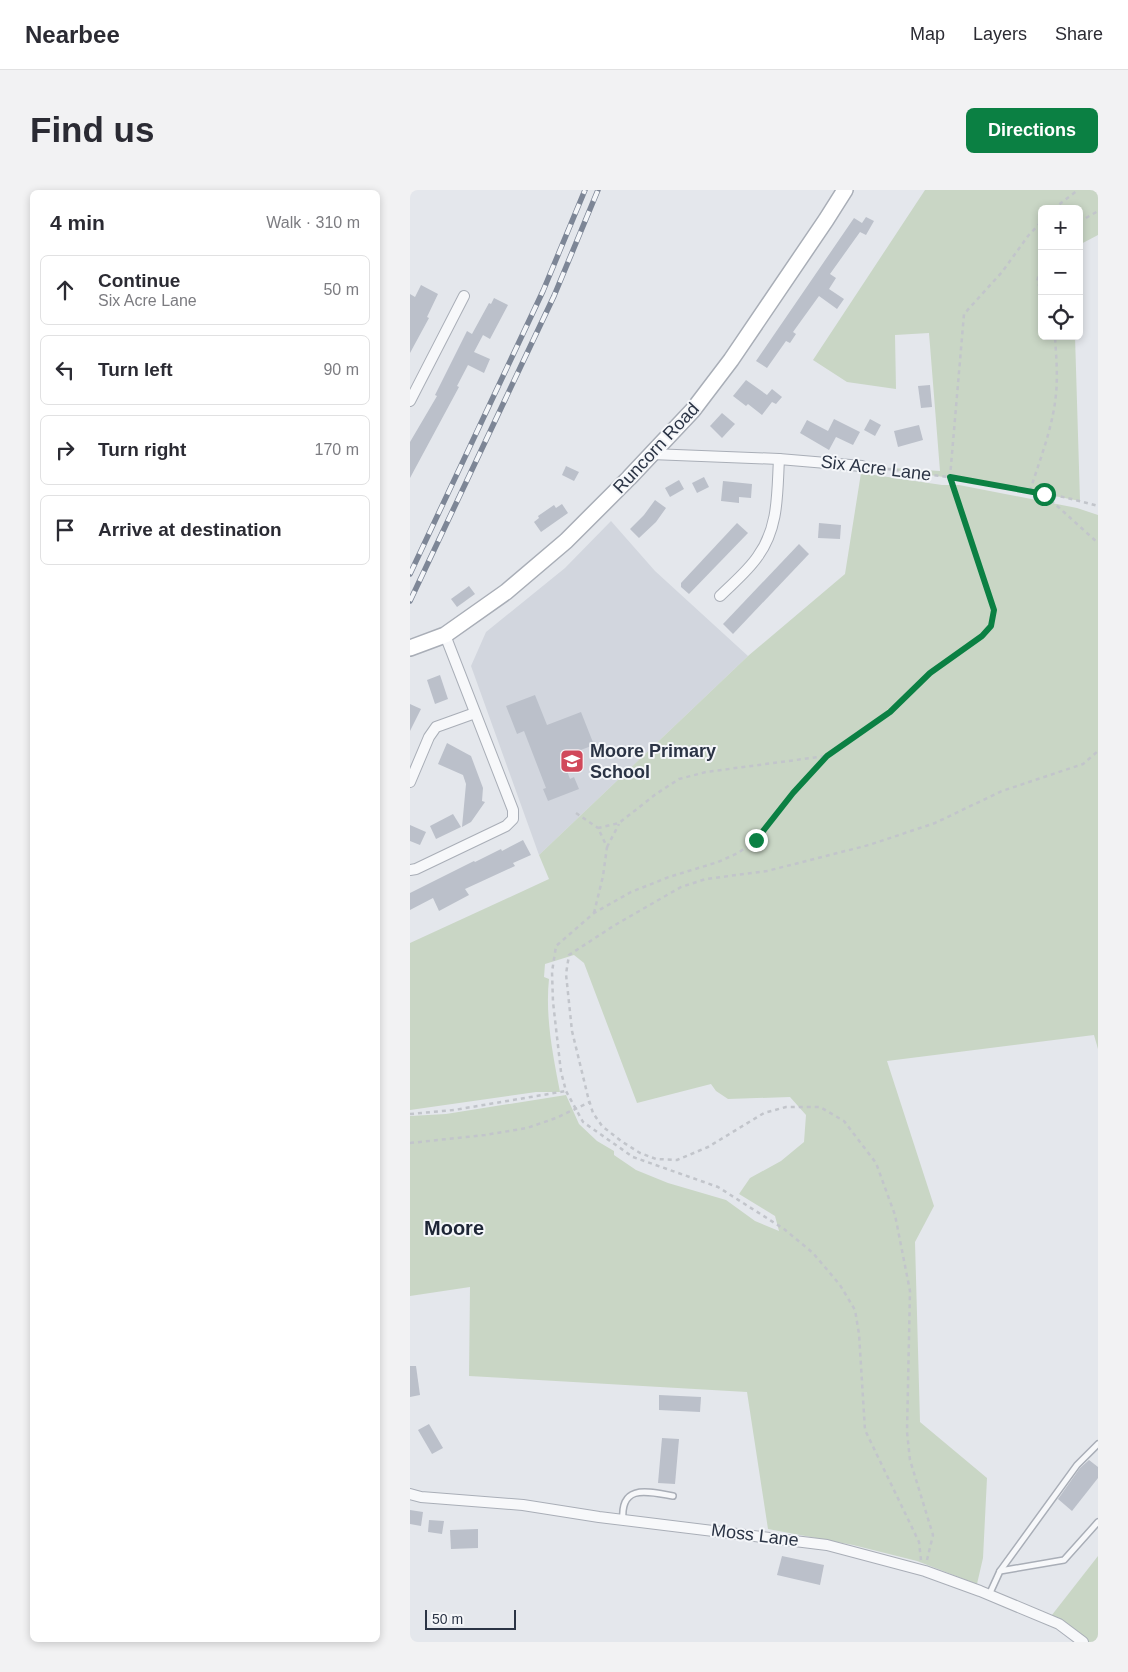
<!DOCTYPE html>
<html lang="en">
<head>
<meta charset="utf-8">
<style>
	body { margin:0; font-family:Arial,sans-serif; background:#f2f2f3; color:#2b2b33 }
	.controls { position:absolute; right:15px; top:15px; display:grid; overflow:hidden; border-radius:8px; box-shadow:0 2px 8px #0003 }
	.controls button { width:45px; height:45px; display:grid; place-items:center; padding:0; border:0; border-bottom:1px solid #e1e1e2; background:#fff; color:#2b2b33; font:25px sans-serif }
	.scale { position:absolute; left:15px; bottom:12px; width:91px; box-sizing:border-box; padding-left:5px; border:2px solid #2b3445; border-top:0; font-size:14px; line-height:18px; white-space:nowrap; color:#2b3445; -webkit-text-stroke:4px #f4f6f9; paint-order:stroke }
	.stop { position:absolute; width:15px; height:15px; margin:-11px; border:4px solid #0b8043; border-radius:50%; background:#fff }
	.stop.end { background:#0b8043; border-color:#fff; box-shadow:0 1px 5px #0008 }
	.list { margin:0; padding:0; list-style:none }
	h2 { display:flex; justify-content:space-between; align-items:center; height:65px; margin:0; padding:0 20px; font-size:21px }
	h2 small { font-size:16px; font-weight:400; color:#7c7c81 }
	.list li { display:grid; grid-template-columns:32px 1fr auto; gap:15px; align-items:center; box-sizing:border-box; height:70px; margin:0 10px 10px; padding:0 10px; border:1px solid #e1e1e2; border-radius:8px }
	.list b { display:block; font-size:19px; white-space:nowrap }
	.list p { margin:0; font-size:16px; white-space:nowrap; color:#7c7c81 }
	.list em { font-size:16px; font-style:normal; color:#7c7c81 }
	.icon { flex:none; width:28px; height:28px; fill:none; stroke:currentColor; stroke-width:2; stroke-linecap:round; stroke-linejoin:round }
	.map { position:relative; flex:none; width:688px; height:1452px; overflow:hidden; border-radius:8px }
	header { display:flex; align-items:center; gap:30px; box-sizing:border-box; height:70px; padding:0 25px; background:#fff; border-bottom:1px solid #e1e1e2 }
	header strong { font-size:24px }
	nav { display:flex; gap:28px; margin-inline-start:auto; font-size:18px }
	.intro { display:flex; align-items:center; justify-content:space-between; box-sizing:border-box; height:120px; padding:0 30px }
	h1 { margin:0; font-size:35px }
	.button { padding:12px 22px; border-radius:8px; background:#0b8043; color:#fff; font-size:18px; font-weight:700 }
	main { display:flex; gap:30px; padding:0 30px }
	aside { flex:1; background:#fff; border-radius:8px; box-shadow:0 2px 8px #0003 }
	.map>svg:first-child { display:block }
</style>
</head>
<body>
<header>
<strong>Nearbee</strong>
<nav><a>Map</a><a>Layers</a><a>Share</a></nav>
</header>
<div class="intro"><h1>Find us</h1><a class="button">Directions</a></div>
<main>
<aside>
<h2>4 min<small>Walk · 310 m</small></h2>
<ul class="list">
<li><svg class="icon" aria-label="ahead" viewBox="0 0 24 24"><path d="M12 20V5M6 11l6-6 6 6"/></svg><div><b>Continue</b><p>Six Acre Lane</p></div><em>50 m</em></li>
<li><svg class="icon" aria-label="left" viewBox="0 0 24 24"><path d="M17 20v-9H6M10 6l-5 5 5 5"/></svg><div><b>Turn left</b></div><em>90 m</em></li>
<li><svg class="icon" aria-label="right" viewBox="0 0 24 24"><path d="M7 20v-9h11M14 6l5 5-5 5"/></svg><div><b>Turn right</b></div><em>170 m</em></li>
<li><svg class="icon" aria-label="arrive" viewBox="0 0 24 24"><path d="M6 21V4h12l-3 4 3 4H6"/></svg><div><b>Arrive at destination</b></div></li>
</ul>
</aside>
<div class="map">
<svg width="688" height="1452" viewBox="0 0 688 1452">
	<rect width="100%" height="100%" fill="#e4e7ec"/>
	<path fill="#d2d6de" d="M201,331L245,381L338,466L129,665L61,476L76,442L155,378Z"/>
	<g fill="#c9d6c5">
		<path d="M515,0H688V45L669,55V19H632V146H665L670,311C598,296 525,285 452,276L530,281L519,143L485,145L486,199L437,192L403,170Z"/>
		<path d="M451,283L532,295H549L667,318L688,325V859L684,845L477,871L524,1016L505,1052L510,1232L577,1288L573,1368L567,1394L507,1371L443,1355L358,1339L337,1202L59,1186L60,1097L0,1106V926L36,924L156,905L169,934L187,951L204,961V965L226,980L258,993L316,1010L345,1031L369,1041L365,1026L329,1004L340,988L371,971L394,952L396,925L380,907L318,909L306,901L301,894L227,913L174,773L164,765L135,774L134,787L139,789C135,827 143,865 150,902H126L0,920V753L139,689L129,665L338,466L435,384Z"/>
		<path d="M688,1366V1452H673L638,1430Z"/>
	</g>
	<g fill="#bbc0ca">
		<path d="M456,27L464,31L456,45L450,42L420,84L426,88L419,99L434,109L427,119L409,106L383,142L386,144L380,153L376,151L357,178L346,171L444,28L452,33Z"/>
		<path d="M11,95L28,104L17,127L19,128L0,163V104L5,107Z"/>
		<path d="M84,108L98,115L80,149L73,145L64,162L80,169L74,183L58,175L47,196L49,197L0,288V252L27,206L25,205L57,141L62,144L79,113L81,114Z"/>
		<path d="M336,190L357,205L362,199L372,207L366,214L362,212L352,225L338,214L336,216L323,206Z"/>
		<path d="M520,195L522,217L511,218L508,196Z"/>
		<path d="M312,223L325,234L312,248L300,236Z"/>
		<path d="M424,229L450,242L443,255L426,247L419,260L390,243L397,230L418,241Z"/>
		<path d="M460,229L471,235L465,246L454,240Z"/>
		<path d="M509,235L513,250L488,257L484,241Z"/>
		<path d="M156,276L169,282L164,291L152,285Z"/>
		<path d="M294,287L299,297L287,303L282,293Z"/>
		<path d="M269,290L274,299L260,307L255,298Z"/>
		<path d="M313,291L342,294L341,308L329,307V313L311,311Z"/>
		<path d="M245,310L256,318L246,332L229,348L220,339L234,325Z"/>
		<path d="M152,314L158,323L131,342L124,332L129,328L128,326L144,315L146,318Z"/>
		<path d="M327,333L338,343L279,404L271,397V393Z"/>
		<path d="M409,333L431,335L430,349L408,348Z"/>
		<path d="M389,354L399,364L323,444L313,434Z"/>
		<path d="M59,396L65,404L47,417L41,409Z"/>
		<path d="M30,485L38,509L25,514L17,490Z"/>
		<path d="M125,505L137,535L171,522L184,555L152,567L160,589L164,587L169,599L138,611L133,599L136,598L114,541L107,544L96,516Z"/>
		<path d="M0,514L11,519L0,541Z"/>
		<path d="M37,553L61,566L73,598L72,611L75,612L61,632L52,637L56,594L53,585L28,574Z"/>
		<path d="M43,624L51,637L26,649L20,636Z"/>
		<path d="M0,635L16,642L10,655L0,651Z"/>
		<path d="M113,650L121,665L103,673L105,676L55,699L59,705L29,721L23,708L0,720V703L64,671L65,672L91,659L92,661Z"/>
		<path d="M0,1176H6L10,1205L0,1207Z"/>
		<path d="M249,1205L291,1207L290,1222L249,1220Z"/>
		<path d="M19,1234L33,1258L22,1264L8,1240Z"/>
		<path d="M252,1248L269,1249L265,1294L248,1293Z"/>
		<path d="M679,1270L688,1277V1288L662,1321L648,1309L670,1278Z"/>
		<path d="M0,1320L13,1322L11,1336L0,1334Z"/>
		<path d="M19,1330L34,1331L32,1344L18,1342Z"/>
		<path d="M68,1339V1358L41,1359L40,1340Z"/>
		<path d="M372,1366L414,1375L410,1395L367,1385Z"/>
	</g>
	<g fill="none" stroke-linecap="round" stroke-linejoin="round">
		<g stroke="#a9aeb7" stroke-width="8">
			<g id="lane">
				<path d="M213,1330C210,1293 239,1302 263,1306"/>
				<path d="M590,1381L667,1275L688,1254"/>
				<path d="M579,1405L590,1381L654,1370L688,1332"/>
			</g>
		</g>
		<g stroke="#a9aeb7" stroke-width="12">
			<g id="street">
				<path d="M0,211L54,106"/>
				<path d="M241,264L369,269L452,276"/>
				<path d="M310,406C323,393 338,381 348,366C369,337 367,303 369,269"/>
				<path d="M0,592L19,547L26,537L65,523"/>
				<path d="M0,680L6,679L96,636L103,629V620L35,445"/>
				<path d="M0,1304L11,1307L113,1315L189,1327L417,1355L515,1381L570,1401L649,1434L673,1452"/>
			</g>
		</g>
		<g stroke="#a9aeb7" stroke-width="18">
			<path id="secondary" d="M0,458L35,445L96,402L156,351L219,288L283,220L321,170L416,30L435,0"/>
		</g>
		<g stroke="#c2c5cb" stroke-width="2.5" stroke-dasharray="4 4" stroke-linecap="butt">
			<path d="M643,19L668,0"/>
			<path d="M669,32L688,21"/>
			<path d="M632,71L627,92L632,101"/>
			<path d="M461,277C537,287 614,295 688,316"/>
			<path d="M620,301C630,269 643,237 646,204C648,185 646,165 645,146"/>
			<path d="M635,305L688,353"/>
			<path d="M166,623L188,638"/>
			<path d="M197,657L209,634"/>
			<path d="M184,723L193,686L197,657L188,638L209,633L246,604L269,589L296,582L416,566"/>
			<path d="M0,924L44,920L156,901"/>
			<path d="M0,953L75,945L117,938L146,928L180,912"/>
			<path d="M511,1370L509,1352L455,1240L449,1144L445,1120L430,1095L403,1063L374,1039L308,997L223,967L173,932L156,901L151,882L143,812L142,782L146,756L184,723L221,702L259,687L308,672L328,663L346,650L383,603L417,566L480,522L520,483L572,446L581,436L585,420L540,287L554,124L592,82L618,46L632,31"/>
			<path d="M517,1370L523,1345L500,1270L497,1242L500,1101L485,1025L466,973L434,931L410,917H376L354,923L298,957L267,970L246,969L230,963L211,951L192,936L183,923L178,907L162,841L156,784L159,765L205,735L271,697L296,689L357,681L459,655L525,633L592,601L673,574L688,561"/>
		</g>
		<use href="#lane" stroke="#f7f8fa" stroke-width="5"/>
		<use href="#street" stroke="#f7f8fa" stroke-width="10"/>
		<use href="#secondary" stroke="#fff" stroke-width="15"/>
		<g stroke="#7d8696" stroke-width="5.5">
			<g id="rail">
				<path d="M0,384L133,101L175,0"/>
				<path d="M0,411L144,106L188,0"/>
			</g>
		</g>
		<use href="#rail" stroke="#f4f6f9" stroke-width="4" stroke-dasharray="11" stroke-linecap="butt"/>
	</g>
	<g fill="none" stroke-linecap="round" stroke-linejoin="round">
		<path stroke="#0b8043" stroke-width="6" d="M346,650L383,603L417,566L480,522L520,483L572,446L581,436L584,420L540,287L634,304"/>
	</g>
	<defs>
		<g id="school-square" transform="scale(1.25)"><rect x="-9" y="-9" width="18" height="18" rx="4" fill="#d1495b" stroke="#f4f6f9"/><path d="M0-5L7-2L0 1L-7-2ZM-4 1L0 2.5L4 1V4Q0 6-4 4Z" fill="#fff"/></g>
	</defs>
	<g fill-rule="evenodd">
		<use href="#school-square" x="162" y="571"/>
	</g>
	<g text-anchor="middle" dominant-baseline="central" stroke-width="4" stroke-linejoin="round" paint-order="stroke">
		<g font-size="18" fill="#2b3445" stroke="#f4f6f9">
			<text transform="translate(246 258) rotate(-47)">Runcorn Road</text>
			<text transform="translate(466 278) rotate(7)">Six Acre Lane</text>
			<text transform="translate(345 1345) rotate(7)">Moss Lane</text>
		</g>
		<g font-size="18" font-weight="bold" fill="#2b3445" stroke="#f4f6f9" text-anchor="start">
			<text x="180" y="561">Moore Primary<tspan x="180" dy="21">School</tspan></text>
		</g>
		<g font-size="20" font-weight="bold" fill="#1d2536" stroke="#f4f6f9">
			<text x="44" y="1038">Moore</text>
		</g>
	</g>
</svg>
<div class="controls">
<button>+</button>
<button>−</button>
<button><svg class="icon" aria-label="locate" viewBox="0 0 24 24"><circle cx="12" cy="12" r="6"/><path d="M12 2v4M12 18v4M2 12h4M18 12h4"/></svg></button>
</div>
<div class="scale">50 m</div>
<div class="stop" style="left:634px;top:304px"></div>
<div class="stop end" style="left:346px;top:650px"></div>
</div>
</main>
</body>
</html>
